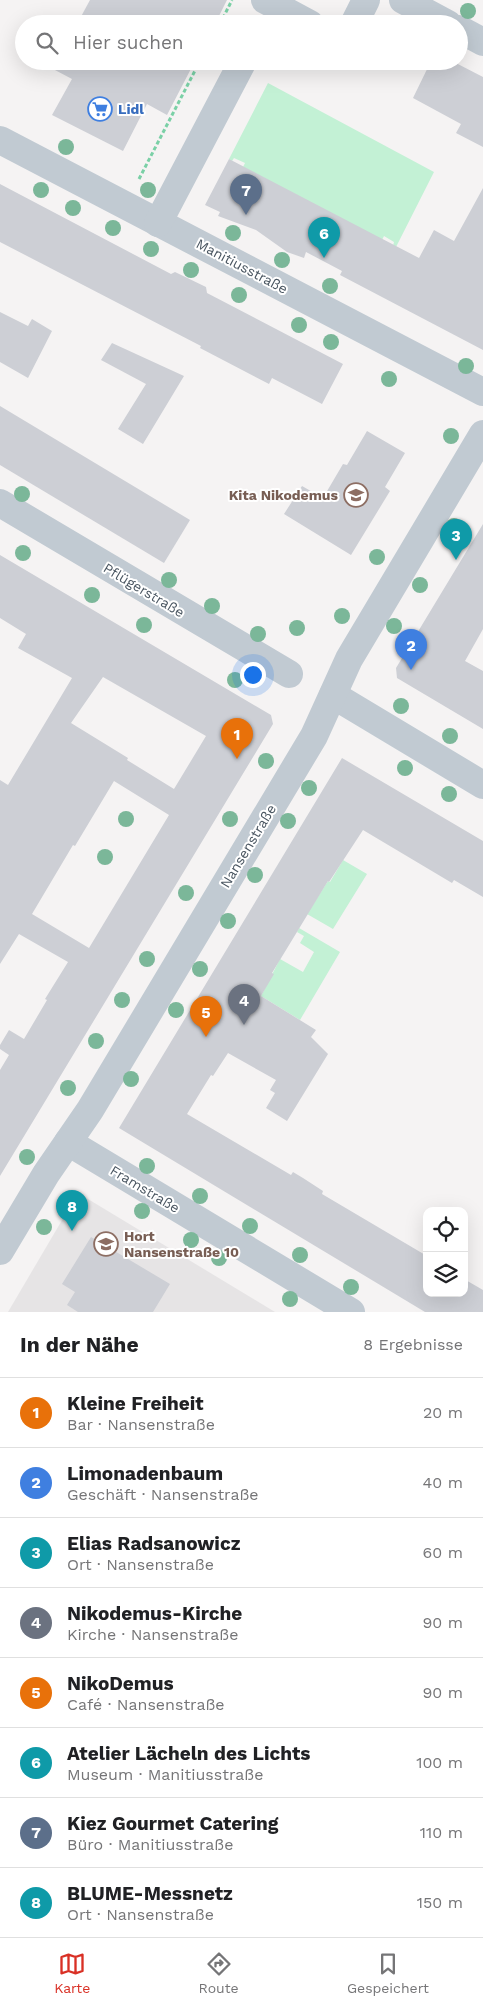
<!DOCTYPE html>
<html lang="de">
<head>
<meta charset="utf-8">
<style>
	body { margin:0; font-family:"Work Sans",sans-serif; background:#f2f2f2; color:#202124 }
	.controls { position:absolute; right:15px; bottom:15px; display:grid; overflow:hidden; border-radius:10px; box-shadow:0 5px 20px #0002 }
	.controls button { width:45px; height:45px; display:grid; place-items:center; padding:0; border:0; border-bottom:1px solid #e0e0e0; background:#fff; color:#202124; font:25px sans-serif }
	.you { position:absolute; left:252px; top:674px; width:18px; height:18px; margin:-12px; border:4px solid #fff; border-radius:50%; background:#1a73e8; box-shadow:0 0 0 8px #1a73e833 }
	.badge { display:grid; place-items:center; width:32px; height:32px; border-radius:50%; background:#d93025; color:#fff; font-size:16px; font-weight:700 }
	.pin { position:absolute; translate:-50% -41px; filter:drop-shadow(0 1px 2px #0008) }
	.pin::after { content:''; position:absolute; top:26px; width:18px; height:15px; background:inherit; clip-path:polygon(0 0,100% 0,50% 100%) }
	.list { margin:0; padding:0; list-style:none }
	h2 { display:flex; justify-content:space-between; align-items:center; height:65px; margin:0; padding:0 20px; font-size:21px }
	h2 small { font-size:16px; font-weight:400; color:#757577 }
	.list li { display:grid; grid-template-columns:32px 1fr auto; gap:15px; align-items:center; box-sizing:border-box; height:70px; padding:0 20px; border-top:1px solid #e0e0e0 }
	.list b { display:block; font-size:19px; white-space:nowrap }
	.list p { margin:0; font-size:16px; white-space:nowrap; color:#757577 }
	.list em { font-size:16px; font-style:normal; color:#757577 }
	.icon { flex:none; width:28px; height:28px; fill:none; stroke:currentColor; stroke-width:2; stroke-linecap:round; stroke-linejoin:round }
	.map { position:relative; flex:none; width:483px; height:1312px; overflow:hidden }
	.search { position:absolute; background:#fff; box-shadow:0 5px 20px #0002; left:15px; right:15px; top:15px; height:55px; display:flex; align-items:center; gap:12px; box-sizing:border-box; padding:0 18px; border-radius:28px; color:#757577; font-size:19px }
	.sheet { height:625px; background:#fff }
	nav { display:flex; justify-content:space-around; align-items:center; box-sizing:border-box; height:70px; border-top:1px solid #e0e0e0; background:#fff; font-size:14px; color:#757577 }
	nav a { display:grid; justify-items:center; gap:2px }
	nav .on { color:#d93025 }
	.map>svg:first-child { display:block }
</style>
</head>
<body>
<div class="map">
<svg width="483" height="1312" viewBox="0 0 483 1312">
	<rect width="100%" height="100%" fill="#f5f3f3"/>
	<path fill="#e6e4e5" d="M78,1193L275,1312H8Z"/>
	<g fill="#c3f1d5">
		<path d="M268,83L434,172L396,247L393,246L394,242L384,236L382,240L243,167L245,163L234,158L232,161L229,159Z"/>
		<path d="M343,860L367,874L333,929L307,914L328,881L330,882Z"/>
		<path d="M299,928L340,952L300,1020L261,996L280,959L303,972L314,952L300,943L304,936L297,932Z"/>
	</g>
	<g fill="#cdcfd5" fill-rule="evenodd">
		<path d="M90,0H227L215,24H77Z"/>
		<path d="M58,61H195L167,115L147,104L123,151L52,115L72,79L53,69Z"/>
		<path d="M431,61H452L483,77V147L456,133L461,124L413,98Z"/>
		<path d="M229,159L419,258L434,230L454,241L483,188V350L340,275L342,271L306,252L304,258L287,252L256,230L218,216L220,212L205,205Z"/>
		<path d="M0,184L171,274L175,272L206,287L207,293L343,364L322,404L272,378L269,384L200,348L201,346L0,242Z"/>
		<path d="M0,312L28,326L32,319L52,331L28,378L0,362Z"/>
		<path d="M112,343L184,376L143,444L118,429L146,384L101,360Z"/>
		<path d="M0,406L190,520L164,563L0,465Z"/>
		<path d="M367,431L405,453L385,487L390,491L351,555L284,514L302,486L323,498L343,464L347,465Z"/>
		<path d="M483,524V629L465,661L483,671V729L397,678L396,668Z"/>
		<path d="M0,555L271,715L273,724L0,1176V1070L9,1055L0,1049V1045L9,1030L24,1039L47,1000L45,999L68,962L19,934L0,964V780L8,785L72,678L18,648L26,634L0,618ZM103,677L206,736L174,789L127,760L128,758L71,723ZM114,781L169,815L89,948L32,914L73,845L75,846Z"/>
		<path d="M342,758L483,841V897L454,880L452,883L363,830L329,882L328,881L272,973L274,974L261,996L316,1030L311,1037L328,1054L287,1121L266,1108L275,1093L270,1090L276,1080L228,1053L213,1076L211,1075L187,1114L291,1175L293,1172L303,1178L323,1191L322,1194L427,1256V1293H464V1279L483,1290V1312H425L119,1128Z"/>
		<path d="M91,1237L170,1284L153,1312H78L67,1305L75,1292L62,1284Z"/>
	</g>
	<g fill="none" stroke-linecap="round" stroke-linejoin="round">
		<g stroke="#7ad0a6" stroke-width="3" stroke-dasharray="4 2.5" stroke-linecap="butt">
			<path d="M220,24L232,0"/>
			<path d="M139,179L200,61"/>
		</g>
		<g stroke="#c1cad2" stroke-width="28">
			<path d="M265,0L310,24"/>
			<path d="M403,0L448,24"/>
			<path d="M354,24L366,0"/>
			<path d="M459,29L483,42"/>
			<path d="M0,140L483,392"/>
			<path d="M158,223L243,61"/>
			<path d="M0,503L289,674"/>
			<path d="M333,695L483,785"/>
			<path d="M68,1142L351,1312"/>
			<path d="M0,1251L46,1174L90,1110L314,736L349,659L483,434"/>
		</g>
	</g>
	<g fill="#7bb799">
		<circle cx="468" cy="11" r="8"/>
		<circle cx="66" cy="147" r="8"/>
		<circle cx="41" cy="190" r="8"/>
		<circle cx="148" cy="190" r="8"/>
		<circle cx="73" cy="208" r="8"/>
		<circle cx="113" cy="228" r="8"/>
		<circle cx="233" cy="233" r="8"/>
		<circle cx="151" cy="249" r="8"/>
		<circle cx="282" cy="260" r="8"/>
		<circle cx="191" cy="270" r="8"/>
		<circle cx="330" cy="286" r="8"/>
		<circle cx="239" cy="295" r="8"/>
		<circle cx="299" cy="325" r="8"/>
		<circle cx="331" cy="342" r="8"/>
		<circle cx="466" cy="366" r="8"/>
		<circle cx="389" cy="379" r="8"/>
		<circle cx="451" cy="436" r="8"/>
		<circle cx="22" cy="494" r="8"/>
		<circle cx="454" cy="526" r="8"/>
		<circle cx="23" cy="553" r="8"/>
		<circle cx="377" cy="557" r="8"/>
		<circle cx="169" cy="580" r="8"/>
		<circle cx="420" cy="585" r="8"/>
		<circle cx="92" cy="595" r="8"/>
		<circle cx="212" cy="606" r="8"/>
		<circle cx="342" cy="616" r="8"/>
		<circle cx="144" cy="625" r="8"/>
		<circle cx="394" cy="626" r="8"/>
		<circle cx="297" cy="628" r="8"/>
		<circle cx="258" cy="634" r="8"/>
		<circle cx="235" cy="680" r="8"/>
		<circle cx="401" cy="706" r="8"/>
		<circle cx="450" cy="736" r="8"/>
		<circle cx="266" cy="761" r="8"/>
		<circle cx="405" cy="768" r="8"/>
		<circle cx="309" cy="788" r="8"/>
		<circle cx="449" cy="794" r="8"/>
		<circle cx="126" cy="819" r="8"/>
		<circle cx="230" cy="819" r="8"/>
		<circle cx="288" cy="821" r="8"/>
		<circle cx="105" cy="857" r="8"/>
		<circle cx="255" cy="875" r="8"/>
		<circle cx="186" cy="893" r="8"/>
		<circle cx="228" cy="921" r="8"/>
		<circle cx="147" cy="959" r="8"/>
		<circle cx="200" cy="969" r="8"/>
		<circle cx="122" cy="1000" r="8"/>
		<circle cx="176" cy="1010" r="8"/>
		<circle cx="96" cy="1041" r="8"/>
		<circle cx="131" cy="1079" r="8"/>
		<circle cx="68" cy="1088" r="8"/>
		<circle cx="27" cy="1157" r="8"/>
		<circle cx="147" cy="1166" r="8"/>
		<circle cx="200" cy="1196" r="8"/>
		<circle cx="142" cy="1211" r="8"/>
		<circle cx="250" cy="1226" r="8"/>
		<circle cx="44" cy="1227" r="8"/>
		<circle cx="191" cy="1240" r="8"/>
		<circle cx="300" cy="1255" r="8"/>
		<circle cx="219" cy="1258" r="8"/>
		<circle cx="351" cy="1287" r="8"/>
		<circle cx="290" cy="1299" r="8"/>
	</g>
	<defs>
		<g id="supermarket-ring" transform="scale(1.25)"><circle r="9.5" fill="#fff" stroke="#3f7fe0" stroke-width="1.5"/><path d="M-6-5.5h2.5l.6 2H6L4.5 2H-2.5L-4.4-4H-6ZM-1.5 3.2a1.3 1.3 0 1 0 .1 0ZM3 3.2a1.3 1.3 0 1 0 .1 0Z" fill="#3f7fe0"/></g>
		<g id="school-ring" transform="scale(1.25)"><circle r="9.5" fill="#fff" stroke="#8d6e63" stroke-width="1.5"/><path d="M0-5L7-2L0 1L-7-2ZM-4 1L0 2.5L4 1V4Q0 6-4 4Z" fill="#8d6e63"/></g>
	</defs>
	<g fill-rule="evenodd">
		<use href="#supermarket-ring" x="100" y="109"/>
		<use href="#school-ring" x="356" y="495"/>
		<use href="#school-ring" x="106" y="1244"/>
	</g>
	<g text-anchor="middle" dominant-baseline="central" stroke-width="4" stroke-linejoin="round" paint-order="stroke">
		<g font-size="14" font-weight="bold" fill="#366cbe" stroke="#fff" text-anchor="start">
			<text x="118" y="109">Lidl</text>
		</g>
		<g font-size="14" fill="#4a5661" stroke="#fff">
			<text transform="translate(242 266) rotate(28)">Manitiusstraße</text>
			<text transform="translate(144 590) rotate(31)">Pflügerstraße</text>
			<text transform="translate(248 846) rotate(-59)">Nansenstraße</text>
			<text transform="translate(145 1189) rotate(31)">Framstraße</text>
		</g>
		<g font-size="14" font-weight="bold" fill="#785e54" stroke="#fff" text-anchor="end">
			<text x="338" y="495">Kita Nikodemus</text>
			<text x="124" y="1236" text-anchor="start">Hort<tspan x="124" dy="16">Nansenstraße 10</tspan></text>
		</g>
	</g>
</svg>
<div class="controls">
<button><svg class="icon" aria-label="locate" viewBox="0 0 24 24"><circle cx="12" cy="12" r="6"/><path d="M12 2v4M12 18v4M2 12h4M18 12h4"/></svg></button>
<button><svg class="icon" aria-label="layers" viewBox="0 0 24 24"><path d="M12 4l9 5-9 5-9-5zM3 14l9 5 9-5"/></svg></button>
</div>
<div class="you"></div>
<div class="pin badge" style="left:237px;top:759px;background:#e8710a">1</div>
<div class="pin badge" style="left:411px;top:670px;background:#3f7fe0">2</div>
<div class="pin badge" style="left:456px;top:560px;background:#0f9aa8">3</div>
<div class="pin badge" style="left:244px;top:1025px;background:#6b7280">4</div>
<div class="pin badge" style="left:206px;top:1037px;background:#e8710a">5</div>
<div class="pin badge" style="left:324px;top:258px;background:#0f9aa8">6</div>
<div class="pin badge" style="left:246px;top:215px;background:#5c6f8a">7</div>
<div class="pin badge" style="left:72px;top:1231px;background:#0f9aa8">8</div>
<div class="search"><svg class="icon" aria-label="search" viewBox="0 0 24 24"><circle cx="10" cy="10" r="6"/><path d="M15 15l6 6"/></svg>Hier suchen</div>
</div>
<section class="sheet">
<h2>In der Nähe<small>8 Ergebnisse</small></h2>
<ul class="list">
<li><span class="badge" style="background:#e8710a">1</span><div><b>Kleine Freiheit</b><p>Bar · Nansenstraße</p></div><em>20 m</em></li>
<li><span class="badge" style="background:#3f7fe0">2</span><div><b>Limonadenbaum</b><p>Geschäft · Nansenstraße</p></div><em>40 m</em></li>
<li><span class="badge" style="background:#0f9aa8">3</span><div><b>Elias Radsanowicz</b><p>Ort · Nansenstraße</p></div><em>60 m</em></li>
<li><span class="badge" style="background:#6b7280">4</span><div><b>Nikodemus-Kirche</b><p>Kirche · Nansenstraße</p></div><em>90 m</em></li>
<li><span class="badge" style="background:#e8710a">5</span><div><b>NikoDemus</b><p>Café · Nansenstraße</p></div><em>90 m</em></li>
<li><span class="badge" style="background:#0f9aa8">6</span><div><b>Atelier Lächeln des Lichts</b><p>Museum · Manitiusstraße</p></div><em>100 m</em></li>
<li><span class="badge" style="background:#5c6f8a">7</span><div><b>Kiez Gourmet Catering</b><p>Büro · Manitiusstraße</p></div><em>110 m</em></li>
<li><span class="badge" style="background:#0f9aa8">8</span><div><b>BLUME-Messnetz</b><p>Ort · Nansenstraße</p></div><em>150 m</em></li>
</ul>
</section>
<nav>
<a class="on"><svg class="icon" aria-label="map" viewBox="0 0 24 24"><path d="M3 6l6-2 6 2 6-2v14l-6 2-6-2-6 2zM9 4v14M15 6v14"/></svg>Karte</a>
<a><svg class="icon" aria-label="directions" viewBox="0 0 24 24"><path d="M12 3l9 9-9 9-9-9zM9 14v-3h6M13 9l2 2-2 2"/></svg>Route</a>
<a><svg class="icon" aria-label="saved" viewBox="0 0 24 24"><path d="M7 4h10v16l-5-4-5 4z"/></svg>Gespeichert</a>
</nav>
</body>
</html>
